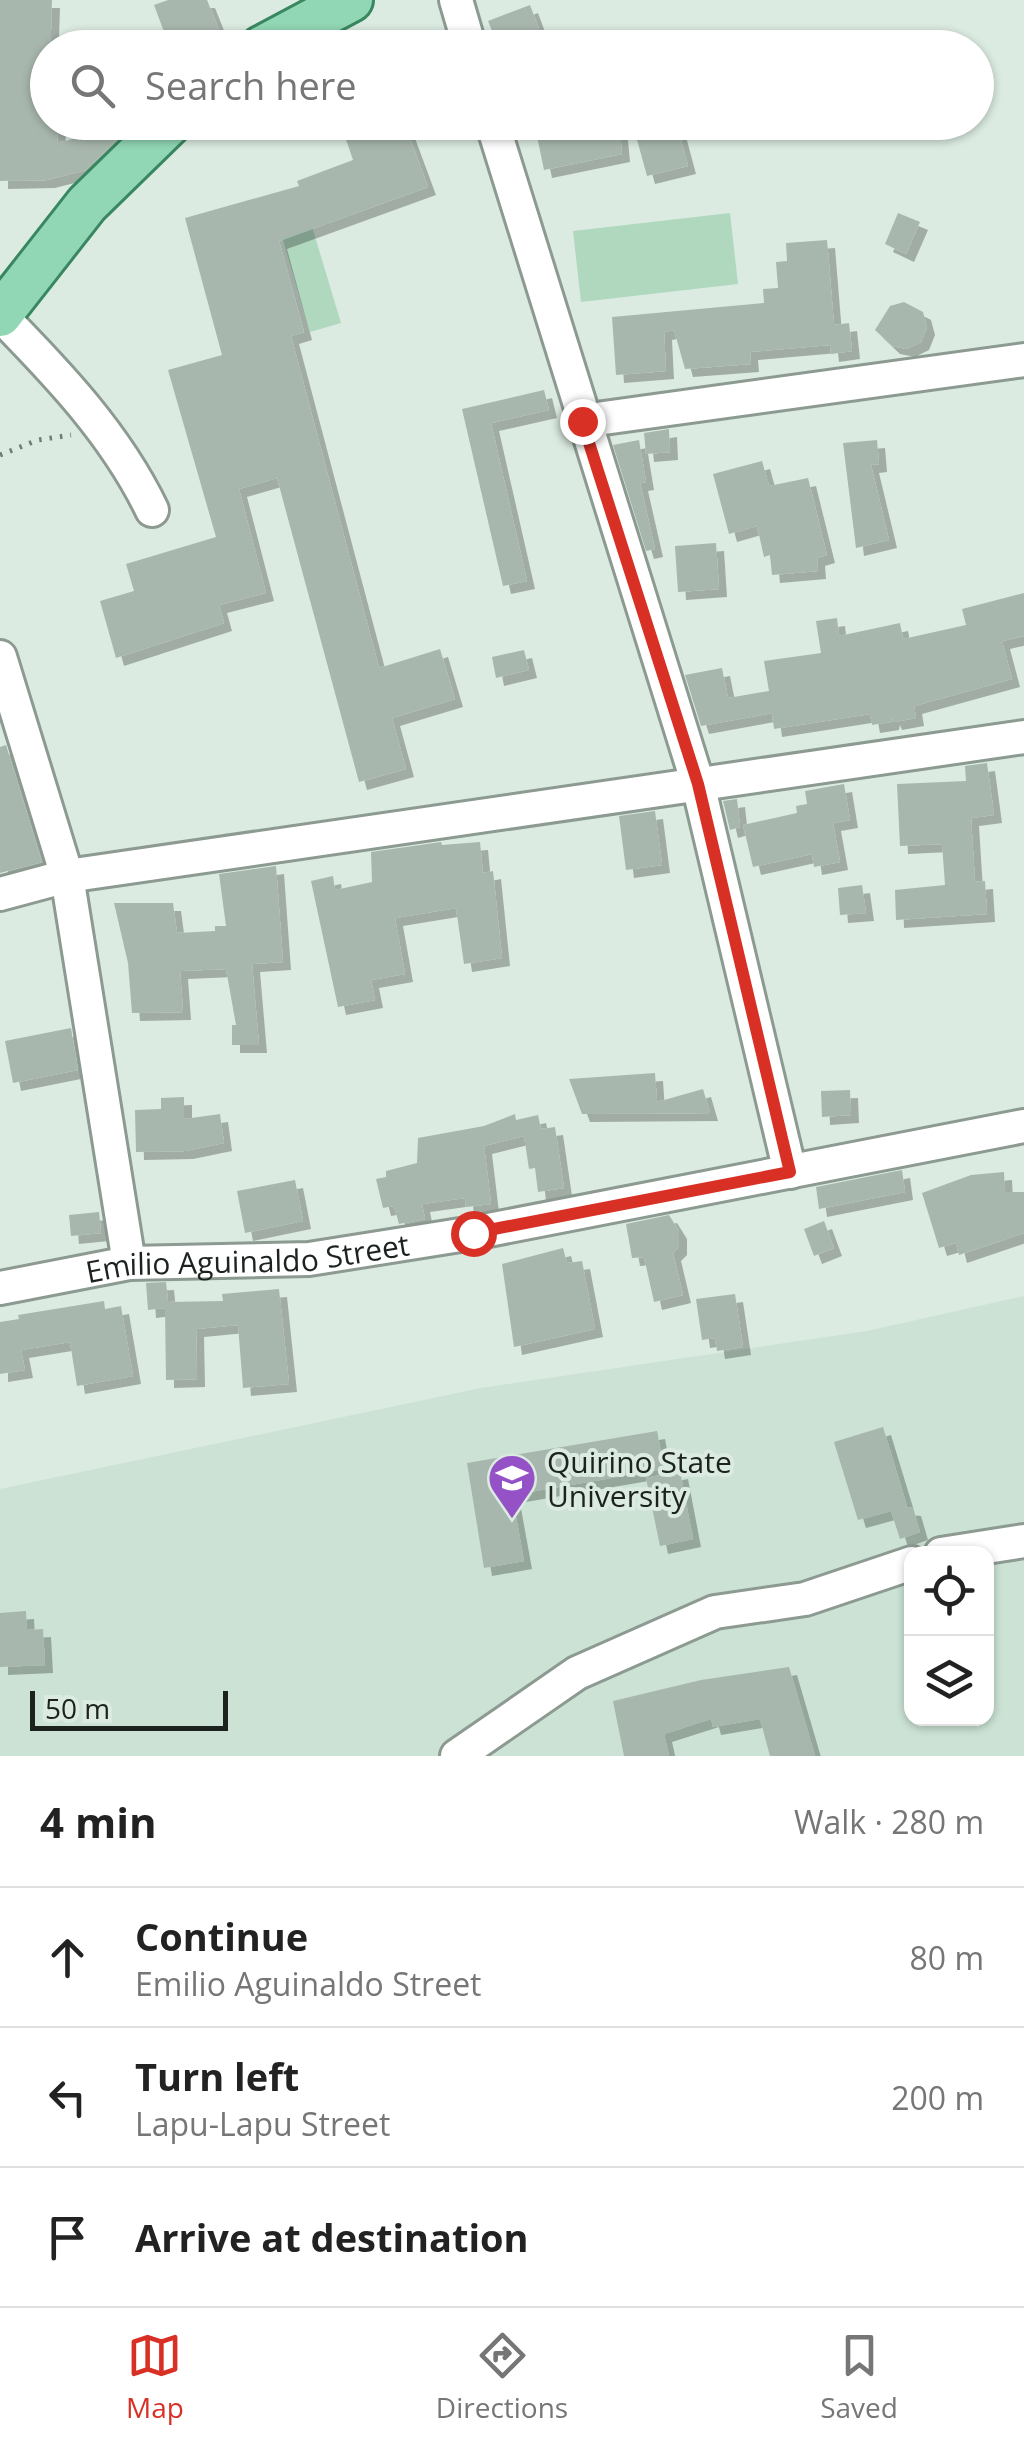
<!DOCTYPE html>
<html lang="en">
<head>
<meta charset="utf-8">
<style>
	body { margin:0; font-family:"Open Sans",sans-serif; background:#f6f6f6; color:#222 }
	.controls { position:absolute; right:30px; bottom:30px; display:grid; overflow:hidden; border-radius:20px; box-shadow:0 2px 8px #0004 }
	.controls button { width:90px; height:90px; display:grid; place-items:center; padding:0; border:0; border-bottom:2px solid #e0e0e0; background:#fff; color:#222; font:50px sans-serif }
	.scale { position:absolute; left:30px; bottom:25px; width:198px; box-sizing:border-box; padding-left:10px; border:5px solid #1c221e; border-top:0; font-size:28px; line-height:35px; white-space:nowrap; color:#1c221e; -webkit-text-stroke:8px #dbebe1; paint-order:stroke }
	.stop { position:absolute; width:30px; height:30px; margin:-22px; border:8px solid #d93025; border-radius:50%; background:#fff }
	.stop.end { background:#d93025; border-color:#fff; box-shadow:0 2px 10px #0008 }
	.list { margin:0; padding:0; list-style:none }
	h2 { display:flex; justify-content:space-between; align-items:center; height:130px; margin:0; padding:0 40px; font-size:42px }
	h2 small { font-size:32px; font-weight:400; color:#767676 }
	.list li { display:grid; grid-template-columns:65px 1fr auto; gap:30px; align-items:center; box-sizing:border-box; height:140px; padding:0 40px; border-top:2px solid #e0e0e0 }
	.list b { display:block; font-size:38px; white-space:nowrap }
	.list p { margin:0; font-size:32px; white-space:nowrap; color:#767676 }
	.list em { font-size:32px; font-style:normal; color:#767676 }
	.icon { flex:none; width:55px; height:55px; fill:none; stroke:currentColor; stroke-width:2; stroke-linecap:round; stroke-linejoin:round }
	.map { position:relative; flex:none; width:1024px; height:1756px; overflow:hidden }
	.search { position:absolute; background:#fff; box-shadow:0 2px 8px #0004; left:30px; right:30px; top:30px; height:110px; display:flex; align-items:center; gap:25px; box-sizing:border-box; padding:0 35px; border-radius:55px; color:#767676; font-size:38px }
	.sheet { height:550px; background:#fff }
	nav { display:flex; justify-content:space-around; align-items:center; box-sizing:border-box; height:140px; border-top:2px solid #e0e0e0; background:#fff; font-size:28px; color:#767676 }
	nav a { display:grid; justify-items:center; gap:5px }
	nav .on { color:#d93025 }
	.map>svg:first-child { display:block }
</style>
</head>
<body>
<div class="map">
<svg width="1024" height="1756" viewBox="0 0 1024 1756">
	<defs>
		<filter id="shadow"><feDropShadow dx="8" dy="8" stdDeviation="0" flood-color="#0004"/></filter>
	</defs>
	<rect width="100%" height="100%" fill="#dbebe1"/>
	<path fill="#cbe2d4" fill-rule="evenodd" d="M1024,1296V1756H0V1489L481,1388L867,1331ZM912,1554H986V1718H912Z"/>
	<g fill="#b0d8bf">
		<path d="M730,213L738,284L581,302L573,231Z"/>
		<path d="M310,220L341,323L310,332L280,230Z"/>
	</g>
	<g fill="#a8b7ae" filter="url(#shadow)">
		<path d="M0,0H52L48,122H58L57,143L116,128V122H135L86,170L47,180L0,181Z"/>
		<path d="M168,0H207L219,30L170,48L154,5Z"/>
		<path d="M530,5L546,48H499L488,21Z"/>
		<path d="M340,122H404L428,187L279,241L304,332L291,336L379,668L440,649L455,699L392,718L406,769L359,782L277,478L239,489L266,593L219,605L224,623L116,658L100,601L134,591L126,564L216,537L168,370L222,355L185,218L299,186L297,181L353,160Z"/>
		<path d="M534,122H619L622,154L544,170Z"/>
		<path d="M677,125L688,166L647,176L636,136Z"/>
		<path d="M898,213L920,222L906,254L885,244Z"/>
		<path d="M827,240L834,325L849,323L852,351L831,354L830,345L750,352L751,364L685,369L674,330L664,332L666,371L616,375L612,317L764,303L763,289L778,288L776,262L787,261L786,243Z"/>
		<path d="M904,302L923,312L927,327L921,342L907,349L892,346L875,330L890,306Z"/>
		<path d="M544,390L549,410L491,423L527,581L503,586L462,409Z"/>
		<path d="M669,429L670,452L646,454L644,433Z"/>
		<path d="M639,440L646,482L640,483L655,549L646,551L613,445Z"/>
		<path d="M877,440L879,464L871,465L889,540L856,548L843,443Z"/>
		<path d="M762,461L769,486L808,478L827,555L817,558L818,571L772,575L770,555L764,557L757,526L729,534L713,474Z"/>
		<path d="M716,543L719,589L678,592L675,546Z"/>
		<path d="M1024,593V636L1002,641L1012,679L914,706L916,718L894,722L892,717L891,722L872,725L870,714L774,729L772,713L701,726L685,675L722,668L728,698L769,691L764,661L821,653L816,621L837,618L839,636L900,623L903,639L966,625L962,609Z"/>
		<path d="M524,650L529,670L496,678L492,657Z"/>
		<path d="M6,745L42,862L0,873V747Z"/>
		<path d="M987,763L994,815L971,818L975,882L985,881L987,914L896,920L895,890L945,885L942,844L900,846L897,784L966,781L965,766Z"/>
		<path d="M844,784L850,820L833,823L840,862L814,867L812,854L753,867L743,825L797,813L796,806L807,804L805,791Z"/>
		<path d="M737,799L740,827L730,830L723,801Z"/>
		<path d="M655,811L662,865L626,870L619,816Z"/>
		<path d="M441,842L442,845L480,842L483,873L493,871L502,958L464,964L456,908L395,918L405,974L371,980L375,1000L338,1007L311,881L333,876L335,890L372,882L371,852Z"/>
		<path d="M276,866L283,962L252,964L259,1045H232V1025H236L226,969L180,971L183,1012L132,1013L128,963L114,903H173L177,933L215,931V926H226L219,874Z"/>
		<path d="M862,885L866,913L840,915L838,888Z"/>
		<path d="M71,1028L78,1070L13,1083L5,1041Z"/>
		<path d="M655,1073L657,1102L703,1089L710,1113L582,1114L569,1079Z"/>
		<path d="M850,1090L851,1115L822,1117L821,1091Z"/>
		<path d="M184,1097V1119L220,1114L224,1143L185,1151L136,1152L135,1110L161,1109V1098Z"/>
		<path d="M515,1114L516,1120L538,1115L541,1129L555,1127L564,1188L538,1192L535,1168L529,1169L524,1136L484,1146L491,1204L466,1207L465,1198L422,1204L425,1219L399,1224L394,1206L383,1208L376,1179L386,1177V1171L417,1163L418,1138L484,1126Z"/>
		<path d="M902,1170L905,1192L819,1209L816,1187Z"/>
		<path d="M1004,1172L1005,1192H1024V1233L959,1255L956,1243L939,1248L922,1193L971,1175Z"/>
		<path d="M295,1180L303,1221L245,1233L237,1191Z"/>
		<path d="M99,1212L101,1233L71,1236L69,1215Z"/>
		<path d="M669,1215L679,1231V1247L673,1253L683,1295L654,1302L644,1257L632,1258L626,1224Z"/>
		<path d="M824,1221L834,1248L814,1256L804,1229Z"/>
		<path d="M563,1248L567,1263L582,1261L595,1329L514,1347L502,1264Z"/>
		<path d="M166,1282L168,1302L223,1301L222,1294L279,1289L289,1384L243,1388L238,1325L196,1329L197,1379L166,1380L165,1308L148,1310L146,1283Z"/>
		<path d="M735,1294L743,1347L717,1351L715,1338L702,1340L696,1299Z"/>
		<path d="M104,1301L105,1309L121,1306L133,1376L77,1386L70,1342L21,1350L25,1370L0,1374V1322L19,1319L18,1315Z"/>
		<path d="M883,1427L907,1506L903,1507L913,1508L920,1532L900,1539L891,1511L858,1520L834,1442Z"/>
		<path d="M657,1431L664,1469L512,1495L524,1561L484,1568L467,1463Z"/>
		<path d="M680,1471L693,1539L660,1546L646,1478Z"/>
		<path d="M26,1611L27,1630L43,1629L45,1665L0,1667V1613Z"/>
		<path d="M789,1667L815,1756H770L760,1719L713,1727L711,1719L664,1734L669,1756H624L613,1701L701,1680Z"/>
	</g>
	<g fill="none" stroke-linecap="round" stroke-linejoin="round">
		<g stroke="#8c9a91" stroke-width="38">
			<g id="minor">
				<path d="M456,0L470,48"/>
				<path d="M492,122L698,784L790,1172"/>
				<path d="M0,315C58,374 116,435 152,510"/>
				<path d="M582,421L1024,360"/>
				<path d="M0,657L67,876L129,1263"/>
				<path d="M0,894L67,876L1024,737"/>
				<path id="s1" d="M0,1288L129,1263L309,1259L473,1233L1024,1126"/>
				<path d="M941,1554L1024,1541"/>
				<path d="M457,1756L577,1673L715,1612L805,1599L912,1563"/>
			</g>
		</g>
		<g stroke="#398760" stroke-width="48">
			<g id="major">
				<path d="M261,48L351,0"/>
				<path d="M0,315L87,204L171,122"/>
			</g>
		</g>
		<path stroke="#727c76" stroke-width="5" stroke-dasharray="2.5 8" stroke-linecap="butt" d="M0,455L38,440L71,435"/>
		<use href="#minor" stroke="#fff" stroke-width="32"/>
		<use href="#major" stroke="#91d7b5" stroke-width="42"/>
	</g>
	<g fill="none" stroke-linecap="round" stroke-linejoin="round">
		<path stroke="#d93025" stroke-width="12" d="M473,1233L790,1172L698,784L582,421"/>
	</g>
	<defs>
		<g id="university-pin" transform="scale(2.5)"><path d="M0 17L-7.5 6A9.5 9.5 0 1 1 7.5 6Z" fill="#9552c7" stroke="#dbebe1"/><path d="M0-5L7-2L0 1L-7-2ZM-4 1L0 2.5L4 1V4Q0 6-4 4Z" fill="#fff"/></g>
	</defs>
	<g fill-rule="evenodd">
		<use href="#university-pin" x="512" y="1478"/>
	</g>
	<g text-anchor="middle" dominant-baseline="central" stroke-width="8" stroke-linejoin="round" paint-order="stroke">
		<g font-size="30" fill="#1c221e" stroke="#dbebe1">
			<text stroke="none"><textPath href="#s1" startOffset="250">Emilio Aguinaldo Street</textPath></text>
		</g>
		<g font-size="30" fill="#1c221e" stroke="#dbebe1" text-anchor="start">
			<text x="547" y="1461">Quirino State<tspan x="547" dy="34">University</tspan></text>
		</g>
	</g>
</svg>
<div class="controls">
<button><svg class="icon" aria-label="locate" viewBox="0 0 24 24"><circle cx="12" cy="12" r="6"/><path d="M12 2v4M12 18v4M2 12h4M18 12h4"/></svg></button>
<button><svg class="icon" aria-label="layers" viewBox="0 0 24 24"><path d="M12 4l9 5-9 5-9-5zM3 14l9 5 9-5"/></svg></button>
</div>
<div class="scale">50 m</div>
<div class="stop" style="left:473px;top:1233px"></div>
<div class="stop end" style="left:582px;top:421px"></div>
<div class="search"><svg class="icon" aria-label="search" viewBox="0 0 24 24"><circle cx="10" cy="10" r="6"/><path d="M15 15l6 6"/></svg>Search here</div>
</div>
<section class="sheet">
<h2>4 min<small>Walk · 280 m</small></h2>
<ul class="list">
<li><svg class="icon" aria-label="ahead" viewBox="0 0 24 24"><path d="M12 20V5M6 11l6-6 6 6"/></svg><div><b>Continue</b><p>Emilio Aguinaldo Street</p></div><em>80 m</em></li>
<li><svg class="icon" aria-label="left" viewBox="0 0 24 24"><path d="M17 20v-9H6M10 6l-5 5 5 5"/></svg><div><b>Turn left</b><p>Lapu-Lapu Street</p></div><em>200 m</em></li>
<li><svg class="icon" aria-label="arrive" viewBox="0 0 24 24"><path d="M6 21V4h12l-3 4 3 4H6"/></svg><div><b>Arrive at destination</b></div></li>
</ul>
</section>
<nav>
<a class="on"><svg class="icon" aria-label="map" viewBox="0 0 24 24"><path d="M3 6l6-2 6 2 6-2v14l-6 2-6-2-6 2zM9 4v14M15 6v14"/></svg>Map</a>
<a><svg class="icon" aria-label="directions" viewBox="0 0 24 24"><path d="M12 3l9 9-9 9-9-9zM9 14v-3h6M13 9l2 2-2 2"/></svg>Directions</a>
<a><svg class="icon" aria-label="saved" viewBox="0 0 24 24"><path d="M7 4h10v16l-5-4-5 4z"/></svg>Saved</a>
</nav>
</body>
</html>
